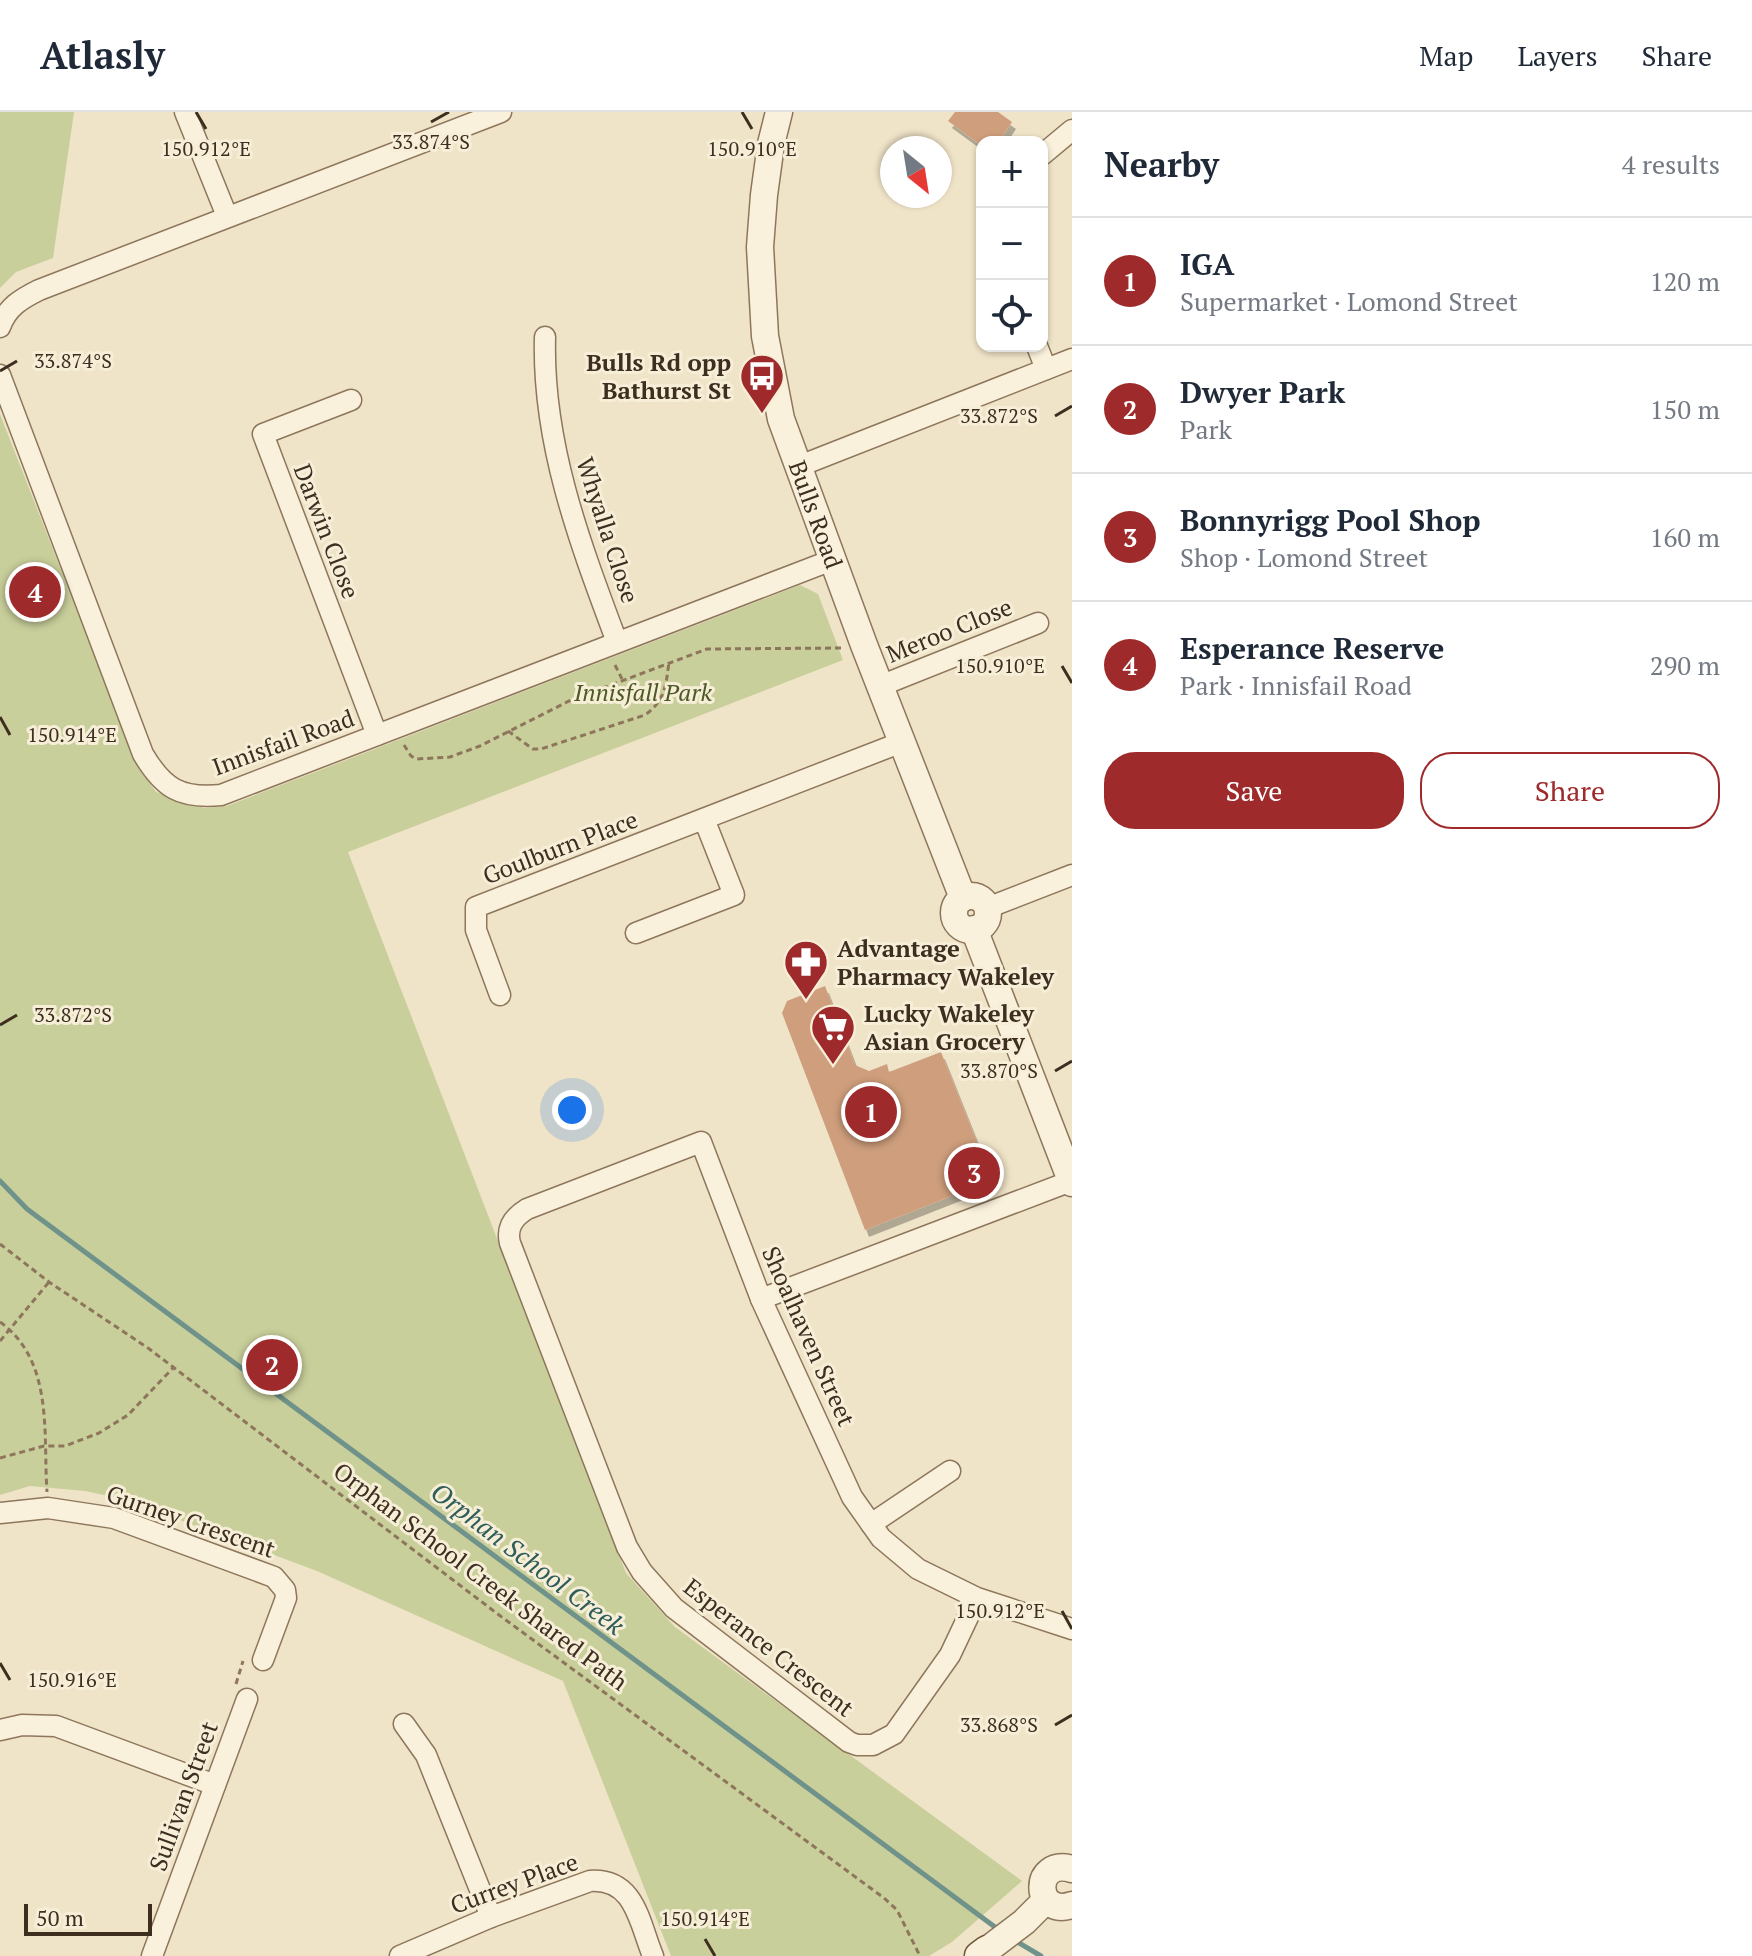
<!DOCTYPE html>
<html lang="en">
<head>
<meta charset="utf-8">
<style>
	body { margin:0; font-family:"PT Serif",serif; background:#f2f2f3; color:#1f2937 }
	.controls { position:absolute; right:24px; top:24px; display:grid; overflow:hidden; border-radius:16px; box-shadow:0 2px 6px #0004 }
	.controls button { width:72px; height:72px; display:grid; place-items:center; padding:0; border:0; border-bottom:2px solid #e0e1e3; background:#fff; color:#1f2937; font:40px sans-serif }
	.compass { position:absolute; left:880px; top:24px; width:72px; height:72px; border-radius:50%; background:#fff; box-shadow:0 2px 6px #0004; rotate:150deg }
	.scale { position:absolute; left:24px; bottom:20px; width:128px; box-sizing:border-box; padding-left:8px; border:4px solid #3d2e20; border-top:0; font-size:22px; line-height:28px; white-space:nowrap; color:#3d2e20; -webkit-text-stroke:6px #f7eed8; paint-order:stroke }
	.you { position:absolute; left:572px; top:998px; width:28px; height:28px; margin:-20px; border:6px solid #fff; border-radius:50%; background:#1a73e8; box-shadow:0 0 0 12px #1a73e833 }
	.badge { display:grid; place-items:center; width:52px; height:52px; border-radius:50%; background:#9e2a2b; color:#fff; font-size:26px; font-weight:700 }
	.pin { position:absolute; translate:-50% -50%; border:4px solid #fff; box-shadow:0 2px 8px #0006 }
	.list { margin:0; padding:0; list-style:none }
	h2 { display:flex; justify-content:space-between; align-items:center; height:104px; margin:0; padding:0 32px; font-size:34px }
	h2 small { font-size:26px; font-weight:400; color:#747a83 }
	.list li { display:grid; grid-template-columns:52px 1fr auto; gap:24px; align-items:center; box-sizing:border-box; height:128px; padding:0 32px; border-top:2px solid #e0e1e3 }
	.list b { display:block; font-size:30px; white-space:nowrap }
	.list p { margin:0; font-size:26px; white-space:nowrap; color:#747a83 }
	.list em { font-size:26px; font-style:normal; color:#747a83 }
	.actions { display:flex; gap:16px; padding:24px 32px }
	.actions a { flex:1; padding:18px 0; border:2px solid #9e2a2b; border-radius:32px; text-align:center; font-size:28px; color:#9e2a2b }
	.actions .main { background:#9e2a2b; color:#fff }
	.icon { flex:none; width:44px; height:44px; fill:none; stroke:currentColor; stroke-width:2; stroke-linecap:round; stroke-linejoin:round }
	.map { position:relative; flex:none; width:1072px; height:1844px; overflow:hidden }
	header { display:flex; align-items:center; gap:48px; box-sizing:border-box; height:112px; padding:0 40px; background:#fff; border-bottom:2px solid #e0e1e3 }
	header strong { font-size:38px }
	nav { display:flex; gap:44px; margin-inline-start:auto; font-size:28px }
	main { display:flex }
	aside { flex:1; background:#fff }
	.map>svg:first-child { display:block }
</style>
</head>
<body>
<header>
<strong>Atlasly</strong>
<nav><a>Map</a><a>Layers</a><a>Share</a></nav>
</header>
<main>
<div class="map">
<svg width="1072" height="1844" viewBox="0 0 1072 1844">
	<defs>
		<filter id="shadow"><feDropShadow dx="4" dy="7" stdDeviation="0" flood-color="#0004"/></filter>
	</defs>
	<rect width="100%" height="100%" fill="#f0e4c8"/>
	<g fill="#c9cf9b">
		<path d="M0,0H74L53,146L16,160L0,176Z"/>
		<path d="M0,302L139,657L156,680L205,696L227,694L800,473L818,482L843,548L348,740L626,1461L675,1515L1022,1769L952,1830L929,1844H671L563,1569L317,1459L123,1387L85,1379L30,1374L0,1383Z"/>
	</g>
	<g fill="none" stroke-linecap="round" stroke-linejoin="round">
		<g stroke="#6f938a" stroke-width="5">
			<path d="M0,1069L27,1097L999,1818"/>
			<path d="M1014,1828L1041,1844"/>
		</g>
	</g>
	<g fill="#cf9f7d" filter="url(#shadow)">
		<path d="M955,0H998L1012,10L1000,28L1002,30H982V34L948,9Z"/>
		<path d="M825,874L855,953L869,959L887,952L889,960L941,940L992,1068L865,1118L782,901L787,889Z"/>
	</g>
	<g fill="none" stroke-linecap="round" stroke-linejoin="round">
		<g stroke="#8d765c" stroke-width="23">
			<g id="minor">
				<path d="M185,0L227,104"/>
				<path d="M1042,43L1072,18"/>
				<path d="M0,215C7,195 21,187 39,178L501,0"/>
				<path d="M545,225C542,332 580,431 617,530"/>
				<path d="M1037,234L1046,257"/>
				<path d="M0,263L143,642C163,676 180,687 221,683L832,448"/>
				<path d="M351,288L263,322L377,623"/>
				<path d="M797,355L1072,247"/>
				<path d="M880,574L1038,511"/>
				<path d="M987,796L1072,763"/>
				<path d="M636,821L734,783L704,707"/>
				<path d="M500,883L476,818V795L902,630"/>
				<path d="M761,1187L1071,1069"/>
				<path d="M0,1401L48,1396L114,1406L274,1465L285,1478L286,1486L263,1548"/>
				<path d="M871,1412L950,1359"/>
				<path d="M977,1486L950,1543L894,1622L873,1633H857L849,1630L674,1496L642,1460L627,1435L510,1131C506,1115 514,1105 527,1097L701,1030L761,1187L852,1385L881,1426L918,1457L977,1486L1072,1517"/>
				<path d="M404,1612L426,1643L491,1805"/>
				<path d="M0,1618L22,1613L56,1614L215,1673"/>
				<path d="M152,1844L247,1587"/>
				<path d="M400,1844L491,1805L590,1769C635,1766 639,1810 653,1844"/>
			</g>
		</g>
		<g stroke="#8d765c" stroke-width="29">
			<g id="tertiary">
				<path id="s1" d="M779,0L771,32L764,83L760,135L765,224L781,307L864,533L963,786"/>
				<circle cx="971" cy="801" r="17"/>
				<path d="M974,817L1072,1071"/>
				<path d="M1072,1757C1032,1745 1033,1806 1072,1793"/>
				<path d="M987,1838L1024,1810L1046,1788"/>
			</g>
		</g>
		<g stroke="#6f573f" stroke-width="31">
			<path id="secondary" d="M979,1844L987,1838"/>
		</g>
		<g stroke="#8d765c" stroke-width="3" stroke-dasharray="6 4" stroke-linecap="butt">
			<path d="M615,553L622,567"/>
			<path d="M508,619L533,637H541L645,603C665,589 666,573 669,550"/>
			<path d="M404,633L411,644L417,647L450,645L480,634L571,588L707,537L842,536"/>
			<path d="M0,1132L49,1170L148,1236L499,1503L884,1786L897,1798L920,1844"/>
			<path d="M0,1210C54,1249 43,1321 47,1380"/>
			<path d="M0,1229L49,1170"/>
			<path d="M0,1346L44,1334H65L99,1321L128,1303L173,1256"/>
			<path d="M236,1572L243,1549"/>
		</g>
		<use href="#minor" stroke="#faf1dc" stroke-width="20"/>
		<use href="#tertiary" stroke="#faf1dc" stroke-width="26"/>
		<use href="#secondary" stroke="#faf1dc" stroke-width="28"/>
	</g>
	<path fill="none" stroke="#3d2e20" stroke-width="3" d="M196,0L206,17M742,0L752,17M431,10L449,0M0,259L17,249M1055,304L1072,294M1062,554L1072,571M0,605L10,623M0,913L17,903M1055,959L1072,949M1062,1499L1072,1517M0,1551L10,1568M1055,1613L1072,1603M705,1827L715,1844"/>
	<defs>
		<g id="bus-pin" transform="scale(2.3)"><path d="M0 17L-7.5 6A9.5 9.5 0 1 1 7.5 6Z" fill="#9e2a2b" stroke="#f7eed8"/><path d="M-5-6H5V4H4V6H2V4H-2V6H-4V4H-5ZM-3.5-4V0h7V-4ZM-3.5 1.2v1.5H-2V1.2ZM2 1.2v1.5H3.5V1.2Z" fill="#fff"/></g>
		<g id="pharmacy-pin" transform="scale(2.3)"><path d="M0 17L-7.5 6A9.5 9.5 0 1 1 7.5 6Z" fill="#9e2a2b" stroke="#f7eed8"/><path d="M-2-6h4v4h4v4h-4v4h-4v-4h-4v-4h4Z" fill="#fff"/></g>
		<g id="supermarket-pin" transform="scale(2.3)"><path d="M0 17L-7.5 6A9.5 9.5 0 1 1 7.5 6Z" fill="#9e2a2b" stroke="#f7eed8"/><path d="M-6-5.5h2.5l.6 2H6L4.5 2H-2.5L-4.4-4H-6ZM-1.5 3.2a1.3 1.3 0 1 0 .1 0ZM3 3.2a1.3 1.3 0 1 0 .1 0Z" fill="#fff"/></g>
	</defs>
	<g fill-rule="evenodd">
		<use href="#bus-pin" x="762" y="264"/>
		<use href="#pharmacy-pin" x="806" y="850"/>
		<use href="#supermarket-pin" x="833" y="915"/>
	</g>
	<g text-anchor="middle" dominant-baseline="central" stroke-width="6" stroke-linejoin="round" paint-order="stroke">
		<g font-size="24" font-weight="bold" fill="#3d2e20" stroke="#f7eed8" text-anchor="start">
			<text x="731" y="250" text-anchor="end">Bulls Rd opp<tspan x="731" dy="28">Bathurst St</tspan></text>
			<text x="837" y="836">Advantage<tspan x="837" dy="28">Pharmacy Wakeley</tspan></text>
			<text x="864" y="901">Lucky Wakeley<tspan x="864" dy="28">Asian Grocery</tspan></text>
		</g>
		<g font-size="24" fill="#3d2e20" stroke="#f7eed8">
			<text stroke="none"><textPath href="#s1" startOffset="412">Bulls Road</textPath></text>
			<text transform="translate(608 418) rotate(72)">Whyalla Close</text>
			<text transform="translate(327 419) rotate(69)">Darwin Close</text>
			<text transform="translate(949 518) rotate(-22)">Meroo Close</text>
			<text transform="translate(283 630) rotate(-20)">Innisfail Road</text>
			<text transform="translate(560 735) rotate(-21)">Goulburn Place</text>
			<text transform="translate(809 1224) rotate(66)">Shoalhaven Street</text>
			<text transform="translate(191 1409) rotate(19)">Gurney Crescent</text>
			<text transform="translate(481 1464) rotate(37)">Orphan School Creek Shared Path</text>
			<text transform="translate(769 1535) rotate(38)">Esperance Crescent</text>
			<text transform="translate(183 1684) rotate(-70)">Sullivan Street</text>
			<text transform="translate(514 1771) rotate(-20)">Currey Place</text>
		</g>
		<g font-size="24" font-style="italic" fill="#4d5a26" stroke="#f7eed8">
			<text x="643" y="580">Innisfall Park</text>
		</g>
		<g font-size="26" font-style="italic" fill="#2f5d5a" stroke="#f7eed8">
			<text transform="translate(528 1446) rotate(37)">Orphan School Creek</text>
		</g>
	</g>
	<g font-size="20" text-anchor="middle" fill="#3d2e20" stroke="#f7eed8" stroke-width="6" stroke-linejoin="round" paint-order="stroke">
		<text x="431" y="37">33.874°S</text>
		<text x="206" y="44">150.912°E</text>
		<text x="752" y="44">150.910°E</text>
		<text x="73" y="256">33.874°S</text>
		<text x="999" y="311">33.872°S</text>
		<text x="1000" y="561">150.910°E</text>
		<text x="72" y="630">150.914°E</text>
		<text x="73" y="910">33.872°S</text>
		<text x="999" y="966">33.870°S</text>
		<text x="1000" y="1506">150.912°E</text>
		<text x="72" y="1575">150.916°E</text>
		<text x="999" y="1620">33.868°S</text>
		<text x="705" y="1814">150.914°E</text>
	</g>
</svg>
<div class="controls">
<button>+</button>
<button>−</button>
<button><svg class="icon" aria-label="locate" viewBox="0 0 24 24"><circle cx="12" cy="12" r="6"/><path d="M12 2v4M12 18v4M2 12h4M18 12h4"/></svg></button>
</div>
<svg class="compass" viewBox="-18 -18 36 36"><path d="M0-13l5 13h-10z" fill="#e53935"/><path d="M0 13l5-13h-10z" fill="#747a83"/></svg>
<div class="scale">50 m</div>
<div class="you"></div>
<div class="pin badge" style="left:871px;top:1000px">1</div>
<div class="pin badge" style="left:272px;top:1253px">2</div>
<div class="pin badge" style="left:974px;top:1061px">3</div>
<div class="pin badge" style="left:35px;top:480px">4</div>
</div>
<aside>
<h2>Nearby<small>4 results</small></h2>
<ul class="list">
<li><span class="badge">1</span><div><b>IGA</b><p>Supermarket · Lomond Street</p></div><em>120 m</em></li>
<li><span class="badge">2</span><div><b>Dwyer Park</b><p>Park</p></div><em>150 m</em></li>
<li><span class="badge">3</span><div><b>Bonnyrigg Pool Shop</b><p>Shop · Lomond Street</p></div><em>160 m</em></li>
<li><span class="badge">4</span><div><b>Esperance Reserve</b><p>Park · Innisfail Road</p></div><em>290 m</em></li>
</ul>
<div class="actions"><a class="main">Save</a><a>Share</a></div>
</aside>
</main>
</body>
</html>
